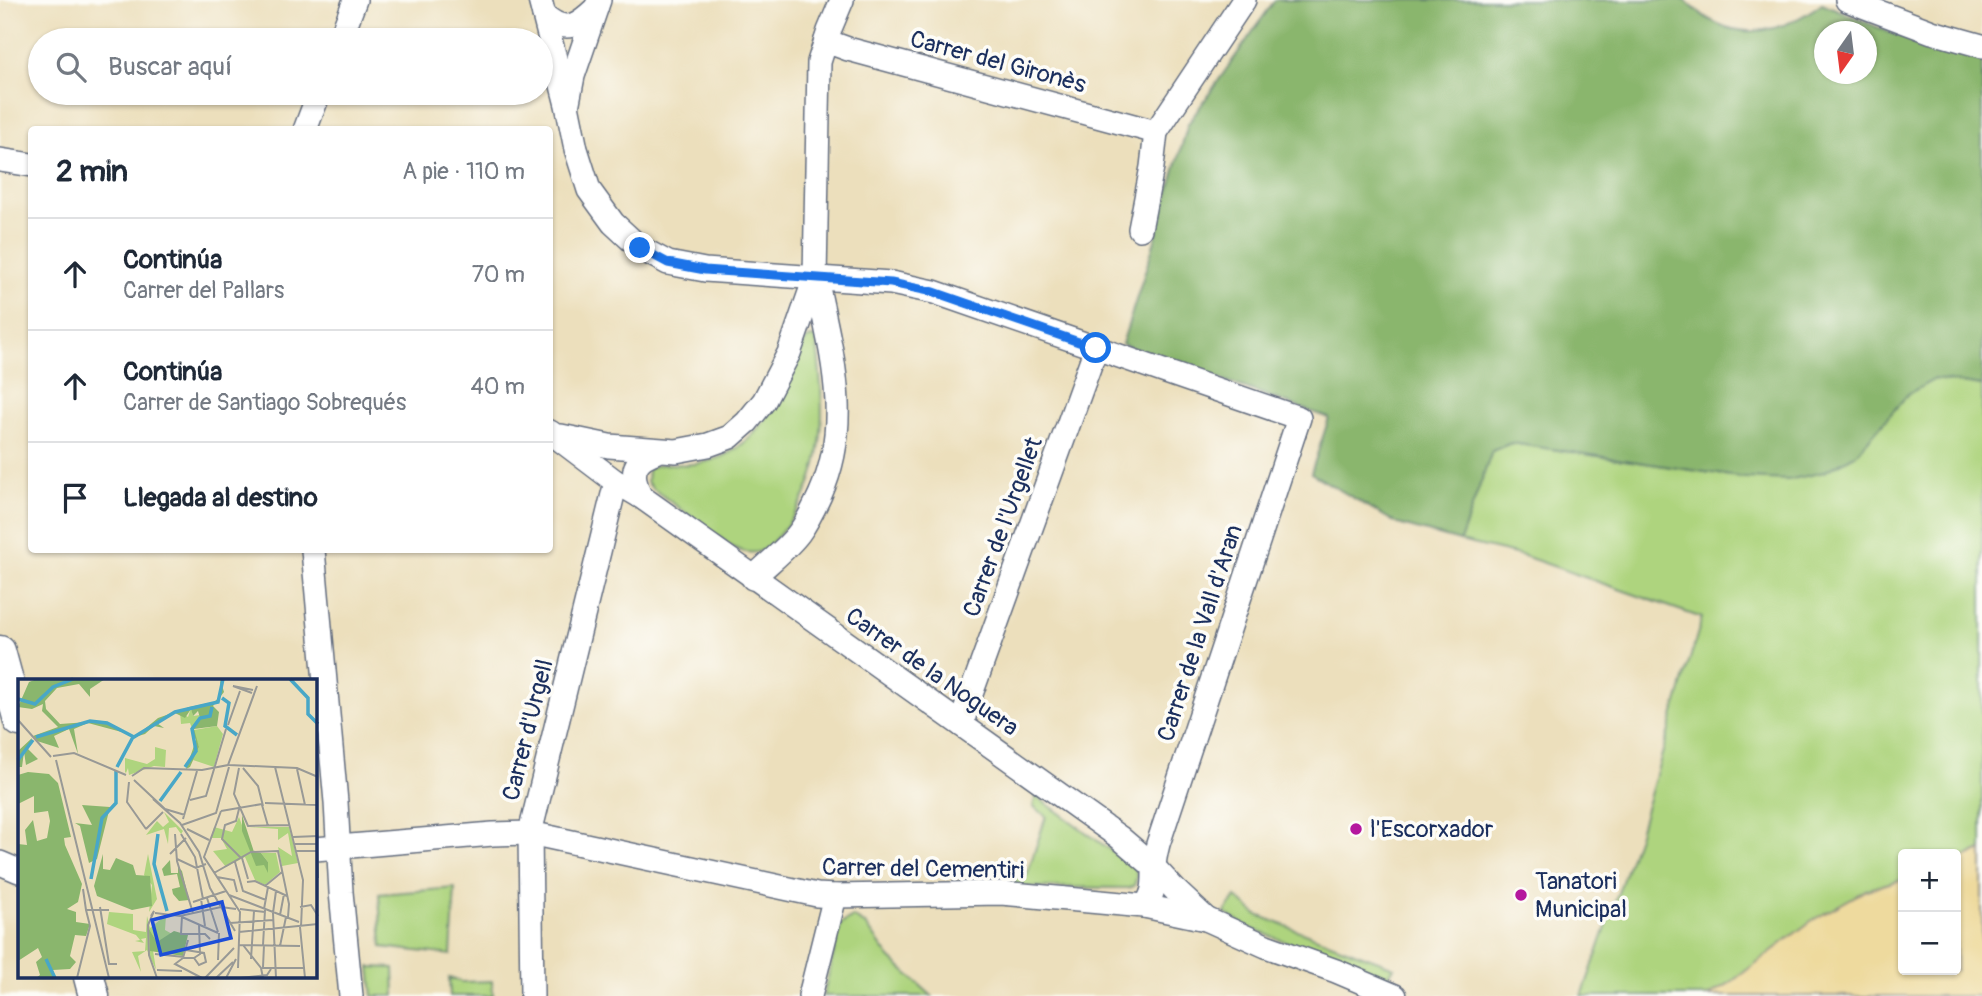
<!DOCTYPE html>
<html lang="es">
<head>
<meta charset="utf-8">
<style>
	body { margin:0; font-family:Pangolin,sans-serif; background:#f6f6f7; color:#1f2937 }
	.controls { position:absolute; right:21px; bottom:21px; display:grid; overflow:hidden; border-radius:7px; box-shadow:0 2px 5px #0004 }
	.controls button { width:63px; height:63px; display:grid; place-items:center; padding:0; border:0; border-bottom:2px solid #e0e1e3; background:#fff; color:#1f2937; font:35px sans-serif }
	.compass { position:absolute; left:1814px; top:21px; width:63px; height:63px; border-radius:50%; background:#fff; box-shadow:0 2px 5px #0004; rotate:194deg }
	.stop { position:absolute; width:21px; height:21px; margin:-16px; border:5px solid #1a73e8; border-radius:50%; background:#fff }
	.stop.end { background:#1a73e8; border-color:#fff; box-shadow:0 2px 7px #0008 }
	.list { margin:0; padding:0; list-style:none }
	h2 { display:flex; justify-content:space-between; align-items:center; height:91px; margin:0; padding:0 28px; font-size:30px }
	h2 small { font-size:23px; font-weight:400; color:#747a83 }
	.list li { display:grid; grid-template-columns:46px 1fr auto; gap:21px; align-items:center; box-sizing:border-box; height:112px; padding:0 28px; border-top:2px solid #e0e1e3 }
	.list b { display:block; font-size:26px; white-space:nowrap }
	.list p { margin:0; font-size:23px; white-space:nowrap; color:#747a83 }
	.list em { font-size:23px; font-style:normal; color:#747a83 }
	.icon { flex:none; width:38px; height:38px; fill:none; stroke:currentColor; stroke-width:2; stroke-linecap:round; stroke-linejoin:round }
	.map { position:relative; flex:none; width:1982px; height:996px; overflow:hidden }
	.search { position:absolute; background:#fff; box-shadow:0 2px 5px #0004; left:28px; top:28px; width:525px; height:77px; display:flex; align-items:center; gap:18px; box-sizing:border-box; padding:0 24px; border-radius:38px; color:#747a83; font-size:26px }
	.panel { position:absolute; background:#fff; box-shadow:0 2px 5px #0004; left:28px; top:126px; width:525px; height:427px; border-radius:7px }
	.map>svg:first-child { display:block }
</style>
</head>
<body>
<div class="map">
<svg width="1982" height="996" viewBox="0 0 1982 996">
	<rect width="100%" height="100%" fill="#fdfcf7"/>
	<filter id="ink" filterUnits="userSpaceOnUse"><feTurbulence type="fractalNoise" baseFrequency=".0143" numOctaves="2"/><feDisplacementMap in="SourceGraphic" scale="14" xChannelSelector="R" yChannelSelector="G"/><feConvolveMatrix kernelMatrix="1 2 1 2 8 2 1 2 1" color-interpolation-filters="sRGB"/></filter>
	<filter id="wash" filterUnits="userSpaceOnUse"><feTurbulence type="fractalNoise" baseFrequency=".00686" numOctaves="4" result="noise"/><feDisplacementMap in="SourceGraphic" scale="28" xChannelSelector="R" yChannelSelector="G"/><feGaussianBlur stdDeviation="1.57" result="paint"/><feColorMatrix in="noise" values="0 0 0 0 0 0 0 0 0 0 0 0 0 0 0 0 0 1.4 0 .05"/><feComposite in="paint" operator="in"/></filter>
	<g filter="url(#wash)">
		<rect width="100%" height="100%" fill="#ecdfbc"/>
		<g fill="#aed47e" stroke="#64826e" stroke-width="2">
			<path d="M811,337L816,338L817,344C825,415 829,476 780,534C765,551 756,558 734,548L652,488L647,482L648,470C658,460 680,466 694,464C760,456 780,395 804,343L807,339Z"/>
			<path d="M1935,379L1982,386V850L1956,862V854H1903V879L1866,890L1730,983L1708,996H1582L1638,836L1702,618L1524,556L1460,541L1492,451L1511,443L1744,478L1855,455L1908,394Z"/>
			<path d="M1036,796L1135,868L1137,876L1134,886L1129,888L1009,887L1011,877L1027,875L1046,816L1033,806Z"/>
			<path d="M455,888L451,955L382,947L379,894Z"/>
			<path d="M1236,897L1257,915L1394,967L1387,979L1249,928L1225,913Z"/>
			<path d="M853,917L866,925L890,958L932,996H823L841,924Z"/>
			<path d="M370,967L394,968L395,996H373Z"/>
			<path d="M449,978L462,982L492,981L493,996H450Z"/>
		</g>
		<path fill="#8ab66d" stroke="#527266" stroke-width="2" fill-rule="evenodd" d="M1275,0H1685C1728,44 1776,38 1822,3L1888,32L1982,60V386L1935,379L1908,394L1855,455L1824,472L1788,480L1745,478L1511,443L1492,451L1460,541L1398,524L1311,473L1329,418L1122,344L1152,250L1188,124ZM1825,32H1867V74H1825Z"/>
		<path fill="#eeda9e" stroke="#84847e" stroke-width="2" d="M1982,850V996H1708L1730,983L1811,921L1866,890L1903,879V970H1956V862Z"/>
	</g>
	<g filter="url(#ink)">
		<g fill="none" stroke-linecap="round" stroke-linejoin="round">
			<g stroke="#646d7f" stroke-width="26">
				<g id="minor">
					<path d="M540,0L567,105L576,149L589,190L613,223L640,248L668,263L705,270L891,283L934,292L1299,418L1158,844C1156,852 1154,860 1154,868C1154,882 1155,895 1144,906"/>
					<path d="M1847,0L1932,32L1982,46"/>
					<path d="M544,15C566,35 578,25 596,8"/>
					<path d="M340,40L355,0"/>
					<path d="M826,41L848,49L1156,132"/>
					<path d="M568,102L573,76L599,0"/>
					<path d="M305,130L319,93"/>
					<path d="M0,160L32,165"/>
					<path d="M1140,229L1152,167L1156,132L1244,0"/>
					<path d="M550,432L616,482L640,496L1119,837L1153,866L1175,890L1206,919"/>
					<path d="M561,436L609,446L676,451L708,445L730,437L747,422L764,401L789,353L815,278L819,62L829,31L842,0"/>
					<path d="M640,496C630,472 632,460 658,451"/>
					<path d="M313,550L336,802L341,892L351,996"/>
					<path d="M753,578C768,563 787,549 799,533C808,521 814,508 820,495C853,422 831,352 816,278"/>
					<path d="M962,725L967,705L1096,348"/>
					<path d="M315,849L493,834L530,833L817,895L835,896L1001,893L1144,906L1206,919L1266,946L1336,971L1395,996"/>
					<path d="M0,863L19,871"/>
					<path d="M532,996L530,833L616,482"/>
					<path d="M810,996L835,896"/>
				</g>
			</g>
			<g stroke="#646d7f" stroke-width="33">
				<g id="tertiary">
					<path d="M0,651L19,721"/>
					<path d="M89,977L94,996"/>
				</g>
			</g>
			<use href="#minor" stroke="#fff" stroke-width="23"/>
			<use href="#tertiary" stroke="#fff" stroke-width="30"/>
		</g>
	</g>
	<g fill="none" stroke-linecap="round" stroke-linejoin="round" filter="url(#ink)">
		<path stroke="#1a73e8" stroke-width="9" d="M640,248L668,263L705,270L891,283L934,292L1096,348"/>
	</g>
	<g fill="#b5179e" stroke="#fdfcf7" stroke-width="2.5">
		<circle cx="1356" cy="829" r="7"/>
		<circle cx="1521" cy="895" r="7"/>
	</g>
	<g text-anchor="middle" dominant-baseline="central" stroke-width="7" stroke-linejoin="round" paint-order="stroke">
		<g font-size="24" fill="#1b2f5e" stroke="#fdfcf7">
			<text transform="translate(998 62) rotate(15)">Carrer del Gironès</text>
			<text transform="translate(1003 527) rotate(-70)">Carrer de l'Urgellet</text>
			<text transform="translate(1200 633) rotate(-72)">Carrer de la Vall d'Aran</text>
			<text transform="translate(932 672) rotate(35)">Carrer de la Noguera</text>
			<text transform="translate(528 730) rotate(-76)">Carrer d'Urgell</text>
			<text transform="translate(923 869) rotate(1)">Carrer del Cementiri</text>
		</g>
		<g font-size="24" fill="#1b2f5e" stroke="#fdfcf7" text-anchor="start">
			<text x="1370" y="829">l'Escorxador</text>
			<text x="1535" y="881">Tanatori<tspan x="1535" dy="28">Municipal</tspan></text>
		</g>
	</g>
	<g transform="translate(18 679)">
		<rect width="299" height="299" fill="#ecdfbc"/>
		<path d="M173,29L175,37L182,36L176,47V51L199,47L205,55L196,88L175,81L181,68L172,44L163,45L162,33L170,38ZM137,68L148,71L147,88L136,87L111,96L110,89L108,94L107,93V79L129,85L137,80ZM146,133L165,152L163,155L158,148L151,149L150,165L146,150L128,156L139,142L145,148L151,143ZM221,138L237,182L250,183L243,174H258L262,193L247,206L237,201L227,178L208,188L195,172L209,170L203,159H193L196,148L214,153ZM231,148H271L280,184L264,187L260,168L274,177L270,154L260,161V150ZM130,175L139,220L131,233L134,206L126,196ZM91,233L115,235V251L128,253L129,237L132,249L148,236L147,251L156,256L139,263L132,252L138,291L129,271L120,277L123,293L114,273L127,272L128,259L123,260L126,264L117,262L122,261L118,256L89,245Z" fill="#aed47e"/>
		<path d="M19,0H87L72,10V18L61,5L39,9L27,22L28,30L42,45L84,42L111,55L70,44L56,50L60,75L51,50L36,57L41,69L19,62L15,57L40,48L24,32L25,25L14,30L0,28L11,3ZM202,0L206,13L195,27L201,33L199,47L176,50L181,68L172,88L168,90L178,61L173,51L182,39L180,32L175,37L173,30L167,39L157,34L139,44L146,49L136,47L127,55L117,58L140,39L171,28L196,23L203,17ZM14,59L10,70L20,80L8,86L6,73L4,88H0V72ZM10,93L31,95L40,104L53,158L46,159L47,166L64,205L60,223L49,230L58,233V243L72,245L68,257L57,256L52,277L58,283L52,290L35,291L37,299H18L22,296L18,283L24,278L20,269L0,282V165L9,166L7,151L15,141L19,162L29,159L32,142L30,132L16,134V117L0,125V96ZM64,126L92,128L79,180L71,184L62,147L57,144L74,146ZM224,136L236,173L243,174L250,183V194L246,186L238,187L224,152ZM85,175V190L92,191L98,179L115,186L118,196L132,197L134,227L114,231L79,217L76,207ZM152,181L153,194H160V188L164,192L171,221L161,222L155,215L154,210L162,208L159,195L146,197L144,190ZM131,250L139,263L156,252L170,256L165,277L132,272Z" fill="#8ab66d"/>
		<path fill="none" stroke="#48a7c7" stroke-width="3.5" d="M272,0L290,19V35L300,45M204,19L211,24L207,47L219,56M0,20L17,25L35,8L55,0M18,58L72,42L89,44L116,58L157,33L200,23L205,0M0,81L15,61M99,88L115,58M167,88L178,72L174,50L182,39L192,37L194,28M142,122L163,93M140,155L136,185L149,232M73,200L84,139L98,124V92M28,280L37,299"/>
		<path fill="none" stroke="#989996" stroke-width="2" d="M234,14L215,7L235,11M0,41L33,78M210,46L222,12M35,77L56,74L108,96M38,81L91,299M211,86L279,89L300,98M257,88L285,201L283,248M221,89L216,115L230,147L272,146M225,89L240,107L245,127M279,90L287,126M114,97L126,89L184,91L210,86L239,7M116,101L147,130L167,136M111,103L109,123L128,150M135,120L162,144L181,173L192,209L217,252M172,121L188,117L208,50M247,124L300,126M244,126L250,147M221,130L218,142L207,146L204,160L223,179M203,132L186,178L222,233L220,289M203,132L244,125M165,140L179,92M164,146L198,134L211,88M128,150L145,133M169,150L191,161M157,155L159,182L175,234M163,155L177,178L185,220M275,158L300,157M277,165H300M278,172H300M299,172L300,199M152,175L168,159M224,179L230,200M159,180L178,189L188,185M217,183L225,212L248,221M196,194L233,173L260,172L271,225L270,238M199,198L216,201L219,213M229,203L237,202L269,217M247,207L264,193M65,210L68,231H91M211,216L281,243M189,219L200,253M183,220L187,247M175,223L208,212M82,228L91,285H99M282,228L293,226L300,237M222,230L247,233M246,230L250,208M137,234L162,237L203,228L218,230M262,236L266,215M133,237L136,232L130,246L131,276L139,299M164,237L163,255H187L192,260M164,238L200,254M212,244L255,241M282,248L287,299M221,253L300,245M170,261L165,279L157,285L184,299M221,266L282,267M225,266L243,289L245,299M245,266L247,231M262,267L268,238M137,275L166,278M165,279H176L181,286L188,283L186,274L168,271M176,279L182,275L181,245M233,280L236,232M200,281L201,254M245,288L246,266M244,289H287M139,291L164,292M59,299L72,247L68,231M187,299L216,269M198,299L215,283M208,299L218,280M222,299L249,296L253,290M258,299L255,234L258,212"/>
		<path fill="#1d4ed8" fill-opacity="0.15" stroke="#1d4ed8" stroke-width="3.5" d="M204,223L213,259L143,276L134,241Z"/>
		<rect width="299" height="299" fill="none" stroke="#1b2f5e" stroke-width="3.5"/>
	</g>
</svg>
<div class="controls">
<button>+</button>
<button>−</button>
</div>
<svg class="compass" viewBox="-18 -18 36 36"><path d="M0-13l5 13h-10z" fill="#e53935"/><path d="M0 13l5-13h-10z" fill="#747a83"/></svg>
<div class="stop" style="left:1096px;top:348px"></div>
<div class="stop end" style="left:640px;top:248px"></div>
<div class="search"><svg class="icon" aria-label="search" viewBox="0 0 24 24"><circle cx="10" cy="10" r="6"/><path d="M15 15l6 6"/></svg>Buscar aquí</div>
<section class="panel">
<h2>2 min<small>A pie · 110 m</small></h2>
<ul class="list">
<li><svg class="icon" aria-label="ahead" viewBox="0 0 24 24"><path d="M12 20V5M6 11l6-6 6 6"/></svg><div><b>Continúa</b><p>Carrer del Pallars</p></div><em>70 m</em></li>
<li><svg class="icon" aria-label="ahead" viewBox="0 0 24 24"><path d="M12 20V5M6 11l6-6 6 6"/></svg><div><b>Continúa</b><p>Carrer de Santiago Sobrequés</p></div><em>40 m</em></li>
<li><svg class="icon" aria-label="arrive" viewBox="0 0 24 24"><path d="M6 21V4h12l-3 4 3 4H6"/></svg><div><b>Llegada al destino</b></div></li>
</ul>
</section>
</div>
</body>
</html>
